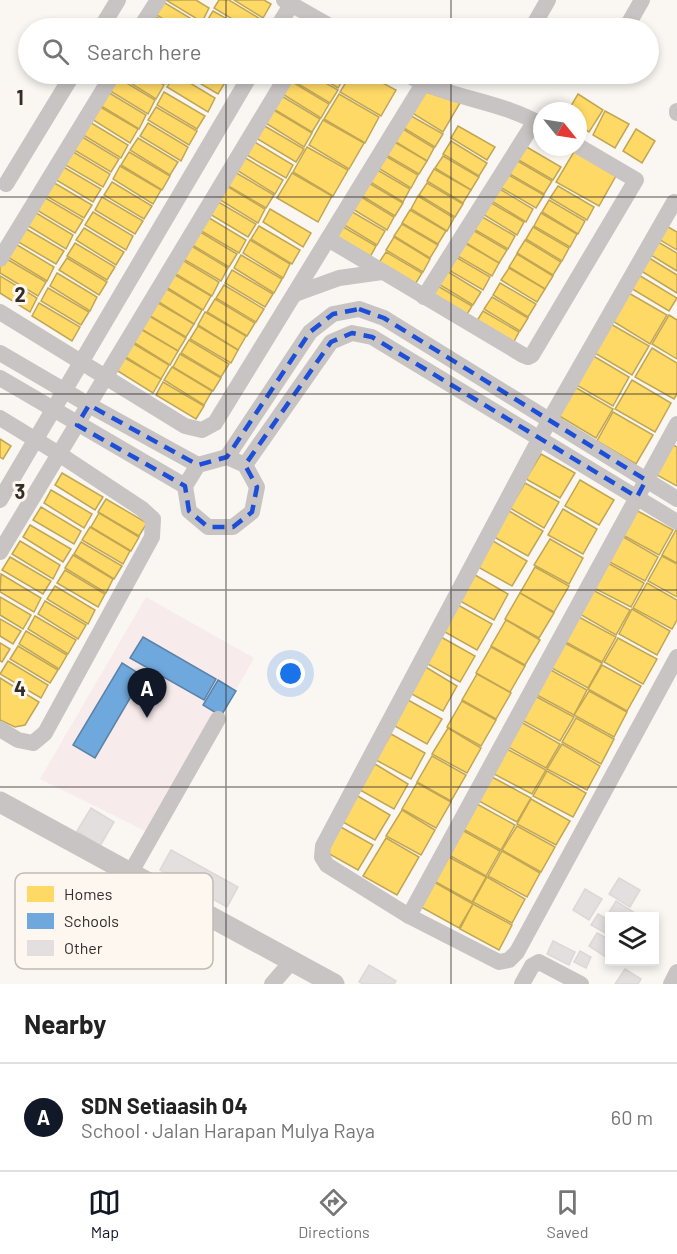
<!DOCTYPE html>
<html lang="en">
<head>
<meta charset="utf-8">
<style>
	body { margin:0; font-family:Barlow,sans-serif; background:#f2f2f2; color:#222 }
	.controls { position:absolute; right:18px; bottom:18px; display:grid; overflow:hidden; border-radius:0px; box-shadow:0 3px 9px #0003 }
	.controls button { width:54px; height:54px; display:grid; place-items:center; padding:0; border:0; border-bottom:2px solid #e0e0e0; background:#fff; color:#222; font:30px sans-serif }
	.compass { position:absolute; left:533px; top:102px; width:54px; height:54px; border-radius:50%; background:#fff; box-shadow:0 3px 9px #0003; rotate:120deg }
	.you { position:absolute; left:291px; top:674px; width:21px; height:21px; margin:-15px; border:4px solid #fff; border-radius:50%; background:#1a73e8; box-shadow:0 0 0 9px #1a73e833 }
	.badge { display:grid; place-items:center; width:39px; height:39px; border-radius:50%; background:#111827; color:#fff; font-size:20px; font-weight:700 }
	.pin { position:absolute; translate:-50% -50px; filter:drop-shadow(0 2px 3px #0008) }
	.pin::after { content:''; position:absolute; top:32px; width:21px; height:18px; background:inherit; clip-path:polygon(0 0,100% 0,50% 100%) }
	.list { margin:0; padding:0; list-style:none }
	h2 { display:flex; justify-content:space-between; align-items:center; height:78px; margin:0; padding:0 24px; font-size:26px }
	h2 small { font-size:20px; font-weight:400; color:#767676 }
	.list li { display:grid; grid-template-columns:39px 1fr auto; gap:18px; align-items:center; box-sizing:border-box; height:108px; padding:0 24px; border-top:2px solid #e0e0e0 }
	.list b { display:block; font-size:22px; white-space:nowrap }
	.list p { margin:0; font-size:20px; white-space:nowrap; color:#767676 }
	.list em { font-size:20px; font-style:normal; color:#767676 }
	.icon { flex:none; width:33px; height:33px; fill:none; stroke:currentColor; stroke-width:2; stroke-linecap:round; stroke-linejoin:round }
	.map { position:relative; flex:none; width:677px; height:984px; overflow:hidden }
	.search { position:absolute; background:#fff; box-shadow:0 3px 9px #0003; left:18px; right:18px; top:18px; height:66px; display:flex; align-items:center; gap:15px; box-sizing:border-box; padding:0 21px; border-radius:33px; color:#767676; font-size:22px }
	.sheet { height:186px; background:#fff }
	nav { display:flex; justify-content:space-around; align-items:center; box-sizing:border-box; height:84px; border-top:2px solid #e0e0e0; background:#fff; font-size:16px; color:#767676 }
	nav a { display:grid; justify-items:center; gap:3px }
	nav .on { color:#111827 }
	.map>svg:first-child { display:block }
</style>
</head>
<body>
<div class="map">
<svg width="677" height="984" viewBox="0 0 677 984">
	<rect width="100%" height="100%" fill="#faf7f2"/>
	<path fill="#f8ebeb" d="M146,597L254,658L153,835L40,779Z"/>
	<g fill="#ffd966" stroke="#c1a654" stroke-width="1.5">
		<path d="M160,0L200,24L198,28H179L153,13Z"/>
		<path d="M166,0H196L209,8L202,22Z"/>
		<path d="M219,0H229L262,20L257,28H247L214,8Z"/>
		<path d="M234,0H264L271,4L263,18Z"/>
		<path d="M213,11L243,28H213L205,24Z"/>
		<path d="M151,14L175,28H145Z"/>
		<path d="M484,19L496,28H477Z"/>
		<path d="M116,74H144L164,85L156,99Z"/>
		<path d="M149,74H172L166,84Z"/>
		<path d="M175,74L215,98L208,112L167,87Z"/>
		<path d="M184,74H213L226,81L218,94Z"/>
		<path d="M293,74H310L338,90L330,103L290,79Z"/>
		<path d="M315,74H346L338,88Z"/>
		<path d="M351,74H366L396,90L381,116L340,92Z"/>
		<path d="M115,76L155,100L148,114L107,89Z"/>
		<path d="M289,80L329,104L321,118L281,93Z"/>
		<path d="M106,91L146,115L139,129L98,104Z"/>
		<path d="M423,91L460,103L443,132L409,111Z"/>
		<path d="M164,92L205,116L197,129L157,105Z"/>
		<path d="M339,94L379,117L365,143L324,119Z"/>
		<path d="M578,94L603,110L589,132L578,125V111H568Z"/>
		<path d="M280,95L320,119L312,132L272,108Z"/>
		<path d="M97,105L138,129L130,143L90,118Z"/>
		<path d="M156,107L197,131L189,145L148,120Z"/>
		<path d="M272,109L312,133L304,147L264,122Z"/>
		<path d="M605,111L629,124L615,148L593,135Z"/>
		<path d="M406,113L443,134L435,147L399,125Z"/>
		<path d="M323,120L364,143L349,169L309,145Z"/>
		<path d="M88,121L128,145L121,158L80,133Z"/>
		<path d="M148,123L188,147L181,161L140,136Z"/>
		<path d="M263,125L304,149L296,162L256,138Z"/>
		<path d="M398,126L434,148L427,161L391,139Z"/>
		<path d="M458,126L495,147L487,160L451,138Z"/>
		<path d="M636,129L655,141L642,163L623,151Z"/>
		<path d="M79,135L119,159L111,172L71,148Z"/>
		<path d="M138,138L178,162L170,175L130,150Z"/>
		<path d="M391,140L427,161L419,174L383,153Z"/>
		<path d="M253,141L293,165L286,178L245,154Z"/>
		<path d="M451,141L487,163L479,176L443,154Z"/>
		<path d="M525,146L561,167L553,180L517,159Z"/>
		<path d="M307,147L348,170L333,196L293,172Z"/>
		<path d="M70,150L110,174L103,187L62,163Z"/>
		<path d="M575,150L617,174L599,206L556,182Z"/>
		<path d="M129,152L170,176L162,190L121,165Z"/>
		<path d="M382,154L418,175L411,188L375,166Z"/>
		<path d="M242,156L283,180L275,194L235,169Z"/>
		<path d="M443,156L479,177L471,190L435,168Z"/>
		<path d="M516,160L552,181L544,194L508,173Z"/>
		<path d="M60,165L101,189L93,202L53,178Z"/>
		<path d="M120,166L161,190L153,204L113,179Z"/>
		<path d="M374,168L410,189L403,202L367,180Z"/>
		<path d="M434,169L471,190L463,203L427,181Z"/>
		<path d="M233,171L274,195L266,208L225,184Z"/>
		<path d="M292,173L332,196L318,222L277,198Z"/>
		<path d="M507,174L544,195L536,208L500,187Z"/>
		<path d="M51,181L92,205L84,218L43,194Z"/>
		<path d="M112,182L152,206L144,219L104,195Z"/>
		<path d="M367,182L403,203L395,216L359,194Z"/>
		<path d="M427,183L463,204L455,217L419,195Z"/>
		<path d="M225,185L265,209L258,223L217,198Z"/>
		<path d="M558,186L594,207L587,220L550,198Z"/>
		<path d="M498,188L533,209L526,222L490,200Z"/>
		<path d="M358,195L394,217L387,230L351,208Z"/>
		<path d="M42,196L83,220L75,233L35,209Z"/>
		<path d="M418,196L454,218L447,231L411,209Z"/>
		<path d="M102,197L143,221L135,234L95,210Z"/>
		<path d="M215,200L256,224L248,237L208,213Z"/>
		<path d="M549,200L585,221L578,234L542,212Z"/>
		<path d="M488,201L524,222L517,235L481,213Z"/>
		<path d="M270,209L311,233L303,247L263,222Z"/>
		<path d="M349,210L385,231L377,245L341,223Z"/>
		<path d="M410,210L446,231L438,244L402,223Z"/>
		<path d="M33,211L73,235L66,249L25,224Z"/>
		<path d="M93,212L133,236L126,250L85,225Z"/>
		<path d="M541,213L577,234L570,247L534,226Z"/>
		<path d="M479,215L515,236L508,249L472,228Z"/>
		<path d="M206,216L246,240L239,253L198,229Z"/>
		<path d="M402,224L438,245L430,258L394,236Z"/>
		<path d="M663,224L677,232V250L655,237Z"/>
		<path d="M340,225L376,246L369,259L333,237Z"/>
		<path d="M259,226L300,250L292,264L251,239Z"/>
		<path d="M23,227L64,251L56,264L15,240Z"/>
		<path d="M533,227L569,248L562,261L526,239Z"/>
		<path d="M84,228L124,252L116,265L76,240Z"/>
		<path d="M471,229L507,250L499,263L463,241Z"/>
		<path d="M197,230L237,254L229,267L189,243Z"/>
		<path d="M394,237L430,259L423,272L386,250Z"/>
		<path d="M653,239L677,253V271L646,252Z"/>
		<path d="M250,240L290,264L283,278L243,253Z"/>
		<path d="M525,240L561,262L553,275L517,253Z"/>
		<path d="M463,242L499,263L492,276L456,255Z"/>
		<path d="M14,243L54,267L47,281L6,256Z"/>
		<path d="M75,243L115,267L107,280L67,256Z"/>
		<path d="M188,244L228,268L221,281L180,257Z"/>
		<path d="M386,252L422,273L414,286L378,264Z"/>
		<path d="M517,254L553,276L545,289L509,267Z"/>
		<path d="M241,255L282,279L274,293L234,268Z"/>
		<path d="M454,256L490,277L483,290L447,269Z"/>
		<path d="M646,256L677,275V293L638,269Z"/>
		<path d="M5,258L46,282L38,296L0,273V267Z"/>
		<path d="M67,258L107,282L99,295L59,270Z"/>
		<path d="M179,258L219,282L212,296L171,271Z"/>
		<path d="M509,268L545,289L537,302L501,280Z"/>
		<path d="M232,270L273,294L265,307L225,283Z"/>
		<path d="M445,270L481,292L473,305L437,283Z"/>
		<path d="M170,272L211,296L203,310L163,285Z"/>
		<path d="M57,273L97,297L90,311L50,286Z"/>
		<path d="M637,274L677,298L669,311L629,287Z"/>
		<path d="M0,276L37,298L30,312L0,293Z"/>
		<path d="M500,283L536,304L528,317L493,295Z"/>
		<path d="M224,285L264,309L256,322L216,298Z"/>
		<path d="M436,285L472,306L464,319L429,297Z"/>
		<path d="M162,286L202,310L194,324L154,299Z"/>
		<path d="M48,288L89,312L81,325L41,301Z"/>
		<path d="M627,292L667,315L650,344L611,320Z"/>
		<path d="M492,297L528,318L520,331L484,309Z"/>
		<path d="M215,299L255,323L247,336L207,312Z"/>
		<path d="M153,300L194,324L186,337L145,313Z"/>
		<path d="M39,303L80,327L72,341L32,316Z"/>
		<path d="M483,311L519,332L512,345L475,324Z"/>
		<path d="M205,312L246,336L238,350L198,325Z"/>
		<path d="M146,314L186,338L178,351L138,327Z"/>
		<path d="M669,315L677,320V359L652,344Z"/>
		<path d="M609,323L649,346L632,375L593,352Z"/>
		<path d="M198,326L238,350L231,363L190,339Z"/>
		<path d="M137,327L178,351L170,365L130,340Z"/>
		<path d="M189,340L229,364L221,377L181,353Z"/>
		<path d="M129,341L169,365L161,379L121,354Z"/>
		<path d="M652,348L677,363V394L674,399L635,377Z"/>
		<path d="M180,354L221,378L213,391L173,367Z"/>
		<path d="M590,354L629,377L613,406L573,383Z"/>
		<path d="M120,355L161,379L153,393L113,368Z"/>
		<path d="M172,367L212,391L204,405L164,380Z"/>
		<path d="M632,380L671,403L655,432L615,409Z"/>
		<path d="M163,382L204,406L196,419L156,395Z"/>
		<path d="M573,386L613,409L596,438L556,414Z"/>
		<path d="M613,412L653,435L636,464L597,441Z"/>
		<path d="M0,439L11,446L3,459L0,457Z"/>
		<path d="M670,443L677,447V486L657,475Z"/>
		<path d="M541,454L575,473L560,498L526,479Z"/>
		<path d="M62,473L103,497L95,510L55,485Z"/>
		<path d="M580,480L614,500L599,525L565,506Z"/>
		<path d="M525,483L559,502L544,528L510,508Z"/>
		<path d="M51,490L92,514L84,528L44,503Z"/>
		<path d="M106,499L147,523L139,536L98,512Z"/>
		<path d="M41,507L81,531L74,544L33,520Z"/>
		<path d="M563,509L597,529L583,554L548,535Z"/>
		<path d="M634,509L673,530L659,555L621,534Z"/>
		<path d="M509,511L543,531L528,556L494,537Z"/>
		<path d="M99,513L139,537L131,551L91,527Z"/>
		<path d="M30,525L71,549L63,562L23,537Z"/>
		<path d="M90,527L130,551L123,564L82,540Z"/>
		<path d="M676,530L677,531V563L662,555Z"/>
		<path d="M620,535L658,557L645,581L606,560Z"/>
		<path d="M550,539L583,558L569,584L534,565Z"/>
		<path d="M20,541L60,565L53,579L12,554Z"/>
		<path d="M493,541L527,561L512,586L478,567Z"/>
		<path d="M81,542L122,566L114,579L74,554Z"/>
		<path d="M73,555L113,579L106,593L65,568Z"/>
		<path d="M662,556L677,564V597L648,581Z"/>
		<path d="M10,557L51,581L43,594L2,570Z"/>
		<path d="M606,562L644,583L631,607L592,587Z"/>
		<path d="M535,567L569,586L554,612L520,593Z"/>
		<path d="M65,570L105,594L98,607L57,583Z"/>
		<path d="M1,574L41,598L34,612L0,592Z"/>
		<path d="M475,575L508,594L494,620L460,601Z"/>
		<path d="M647,583L677,600V620L672,629L633,608Z"/>
		<path d="M55,586L95,610L88,624L47,599Z"/>
		<path d="M591,589L630,610L616,635L578,613Z"/>
		<path d="M520,593L554,613L539,638L505,619Z"/>
		<path d="M0,597L31,615L23,629L0,615Z"/>
		<path d="M45,601L86,625L78,639L38,614Z"/>
		<path d="M458,605L492,624L477,650L443,631Z"/>
		<path d="M632,609L670,631L657,655L619,634Z"/>
		<path d="M35,616L76,640L68,654L28,629Z"/>
		<path d="M577,616L616,637L602,662L564,641Z"/>
		<path d="M0,619L21,631L13,644L0,636Z"/>
		<path d="M506,620L540,640L525,665L491,646Z"/>
		<path d="M26,631L67,655L59,669L19,644Z"/>
		<path d="M441,637L475,656L460,682L426,663Z"/>
		<path d="M618,638L657,659L643,684L604,662Z"/>
		<path d="M563,642L602,663L588,688L550,667Z"/>
		<path d="M0,643L10,649L2,662L0,661Z"/>
		<path d="M18,646L58,670L50,683L10,659Z"/>
		<path d="M491,647L525,666L510,692L476,673Z"/>
		<path d="M8,661L48,685L41,698L0,674Z"/>
		<path d="M602,665L641,686L627,711L588,689Z"/>
		<path d="M424,666L457,686L443,711L408,692Z"/>
		<path d="M549,669L587,690L574,715L535,694Z"/>
		<path d="M477,674L511,693L496,719L462,700Z"/>
		<path d="M0,678L39,702L25,725L15,727L0,720Z"/>
		<path d="M589,691L627,712L614,737L574,715Z"/>
		<path d="M535,696L574,717L560,741L522,720Z"/>
		<path d="M408,700L442,719L427,744L393,725Z"/>
		<path d="M462,701L496,720L481,746L447,727Z"/>
		<path d="M576,718L614,739L601,764L562,742Z"/>
		<path d="M521,722L560,744L546,768L508,747Z"/>
		<path d="M448,728L481,748L467,773L432,754Z"/>
		<path d="M391,734L425,753L411,779L376,760Z"/>
		<path d="M562,744L600,766L587,790L547,769Z"/>
		<path d="M507,749L546,770L532,794L494,774Z"/>
		<path d="M432,756L466,775L451,801L417,782Z"/>
		<path d="M375,764L408,784L394,809L360,790Z"/>
		<path d="M547,771L586,793L573,817L533,796Z"/>
		<path d="M492,777L531,798L517,822L479,801Z"/>
		<path d="M417,783L451,802L436,828L402,809Z"/>
		<path d="M356,795L390,815L375,840L341,821Z"/>
		<path d="M531,799L570,821L556,845L517,824Z"/>
		<path d="M477,804L515,825L501,850L463,829Z"/>
		<path d="M402,810L435,830L421,855L386,836Z"/>
		<path d="M339,826L373,845L358,870L324,851Z"/>
		<path d="M517,826L555,847L541,872L502,850Z"/>
		<path d="M462,830L500,851L486,876L449,855Z"/>
		<path d="M386,838L419,857L397,895L363,876Z"/>
		<path d="M502,851L540,873L527,897L488,876Z"/>
		<path d="M447,856L486,877L472,902L434,881Z"/>
		<path d="M487,877L525,899L512,923L473,902Z"/>
		<path d="M434,882L473,904L459,928L421,907Z"/>
		<path d="M473,904L512,925L499,950L460,929Z"/>
	</g>
	<g fill="#6fa8dc" stroke="#5c83a7" stroke-width="1.5">
		<path d="M143,637L216,679L204,700L130,658Z"/>
		<path d="M122,663L143,676L95,758L73,745Z"/>
		<path d="M218,680L236,691L221,716L203,705Z"/>
	</g>
	<g fill="#e3dfde" stroke="#dbd8d7" stroke-width="1.5">
		<path d="M91,808L114,822L100,846L77,831Z"/>
		<path d="M171,850L238,887L227,907L160,870Z"/>
		<path d="M619,878L640,890L630,907L609,894Z"/>
		<path d="M585,889L602,899L589,920L573,910Z"/>
		<path d="M616,901L635,913L633,916H611L608,914Z"/>
		<path d="M598,914L610,921L609,935L591,925Z"/>
		<path d="M597,933L610,940V952L606,957L589,946Z"/>
		<path d="M553,941L575,952L569,965L547,954Z"/>
		<path d="M580,951L591,957L586,968L574,962Z"/>
		<path d="M369,965L396,981L394,984H363L359,982Z"/>
		<path d="M625,969L641,979L638,984H615Z"/>
	</g>
	<g fill="none" stroke-linecap="round" stroke-linejoin="round">
		<g stroke="#c7c4c3" stroke-width="16">
			<path d="M284,0L333,28"/>
			<path d="M101,28L118,0"/>
			<path d="M140,28L158,0"/>
			<path d="M277,28L291,5"/>
			<path d="M532,28L548,0"/>
			<path d="M626,28L642,0"/>
			<path d="M406,74C448,99 500,100 542,125"/>
			<path d="M677,111V113"/>
			<path d="M6,184L73,74"/>
			<path d="M677,204L674,202L549,421L323,846L322,857L327,865L409,916L499,962L509,960L517,952L677,657"/>
			<path d="M328,239L523,355L528,357L532,355L636,180L578,146"/>
			<path d="M0,259L113,74"/>
			<path d="M295,294L339,278L382,272"/>
			<path d="M424,297L535,121"/>
			<path d="M0,312L185,426L202,430L215,423L423,84"/>
			<path d="M0,353L89,405L198,465"/>
			<path d="M0,378L185,486"/>
			<path d="M0,418L59,454L142,509L153,519L152,537L45,733L33,743L18,740L0,729"/>
			<path d="M227,457L310,332L333,314L359,309L384,318L677,499"/>
			<path d="M227,457L245,465L257,487L252,512L233,527H208L189,511L185,486L198,465Z"/>
			<path d="M245,465L331,342L352,333L372,337L677,522"/>
			<path d="M0,500L251,74"/>
			<path d="M0,552L288,74"/>
			<path d="M131,872L218,719"/>
			<path d="M409,916L677,424"/>
			<path d="M272,984L292,961"/>
			<path d="M522,984L532,966L539,962L581,984"/>
			<path d="M671,984L677,972"/>
		</g>
		<path stroke="#c7c4c3" stroke-width="21" d="M0,802L334,984"/>
	</g>
	<path fill="none" stroke="#1d4ed8" stroke-width="4.5" stroke-dasharray="12 8" stroke-linejoin="round" d="M359,309L384,318L646,480L637,497L372,337L352,333L331,342L245,465L257,487L252,512L233,527H208L189,511L185,486L77,425L89,405L198,465L227,457L310,332L333,314Z"/>
	<path fill="none" stroke="#312e2a" stroke-width="1.5" stroke-opacity="0.55" d="M226,0V28M451,0V28M226,74V984M451,74V984M0,197H677M0,394H677M0,590H677M0,787H677"/>
	<rect x="15" y="873" width="198" height="96" rx="9" fill="#fef7ef" stroke="#c0bbb4" stroke-width="1.5"/>
	<rect x="27" y="886" width="27" height="16" fill="#ffd966"/>
	<rect x="27" y="913" width="27" height="16" fill="#6fa8dc"/>
	<rect x="27" y="940" width="27" height="16" fill="#e3dfde"/>
	<g font-size="16" fill="#312e2a">
		<text x="64" y="900">Homes</text>
		<text x="64" y="927">Schools</text>
		<text x="64" y="954">Other</text>
	</g>
	<g font-size="20" text-anchor="middle" font-weight="bold" fill="#312e2a" stroke="#fef7ef" stroke-width="6" stroke-linejoin="round" paint-order="stroke">
		<text x="20" y="105">1</text>
		<text x="20" y="302">2</text>
		<text x="20" y="499">3</text>
		<text x="20" y="696">4</text>
	</g>
</svg>
<div class="controls">
<button><svg class="icon" aria-label="layers" viewBox="0 0 24 24"><path d="M12 4l9 5-9 5-9-5zM3 14l9 5 9-5"/></svg></button>
</div>
<svg class="compass" viewBox="-18 -18 36 36"><path d="M0-13l5 13h-10z" fill="#e53935"/><path d="M0 13l5-13h-10z" fill="#767676"/></svg>
<div class="you"></div>
<div class="pin badge" style="left:147px;top:718px">A</div>
<div class="search"><svg class="icon" aria-label="search" viewBox="0 0 24 24"><circle cx="10" cy="10" r="6"/><path d="M15 15l6 6"/></svg>Search here</div>
</div>
<section class="sheet">
<h2>Nearby<small></small></h2>
<ul class="list">
<li><span class="badge">A</span><div><b>SDN Setiaasih 04</b><p>School · Jalan Harapan Mulya Raya</p></div><em>60 m</em></li>
</ul>
</section>
<nav>
<a class="on"><svg class="icon" aria-label="map" viewBox="0 0 24 24"><path d="M3 6l6-2 6 2 6-2v14l-6 2-6-2-6 2zM9 4v14M15 6v14"/></svg>Map</a>
<a><svg class="icon" aria-label="directions" viewBox="0 0 24 24"><path d="M12 3l9 9-9 9-9-9zM9 14v-3h6M13 9l2 2-2 2"/></svg>Directions</a>
<a><svg class="icon" aria-label="saved" viewBox="0 0 24 24"><path d="M7 4h10v16l-5-4-5 4z"/></svg>Saved</a>
</nav>
</body>
</html>
